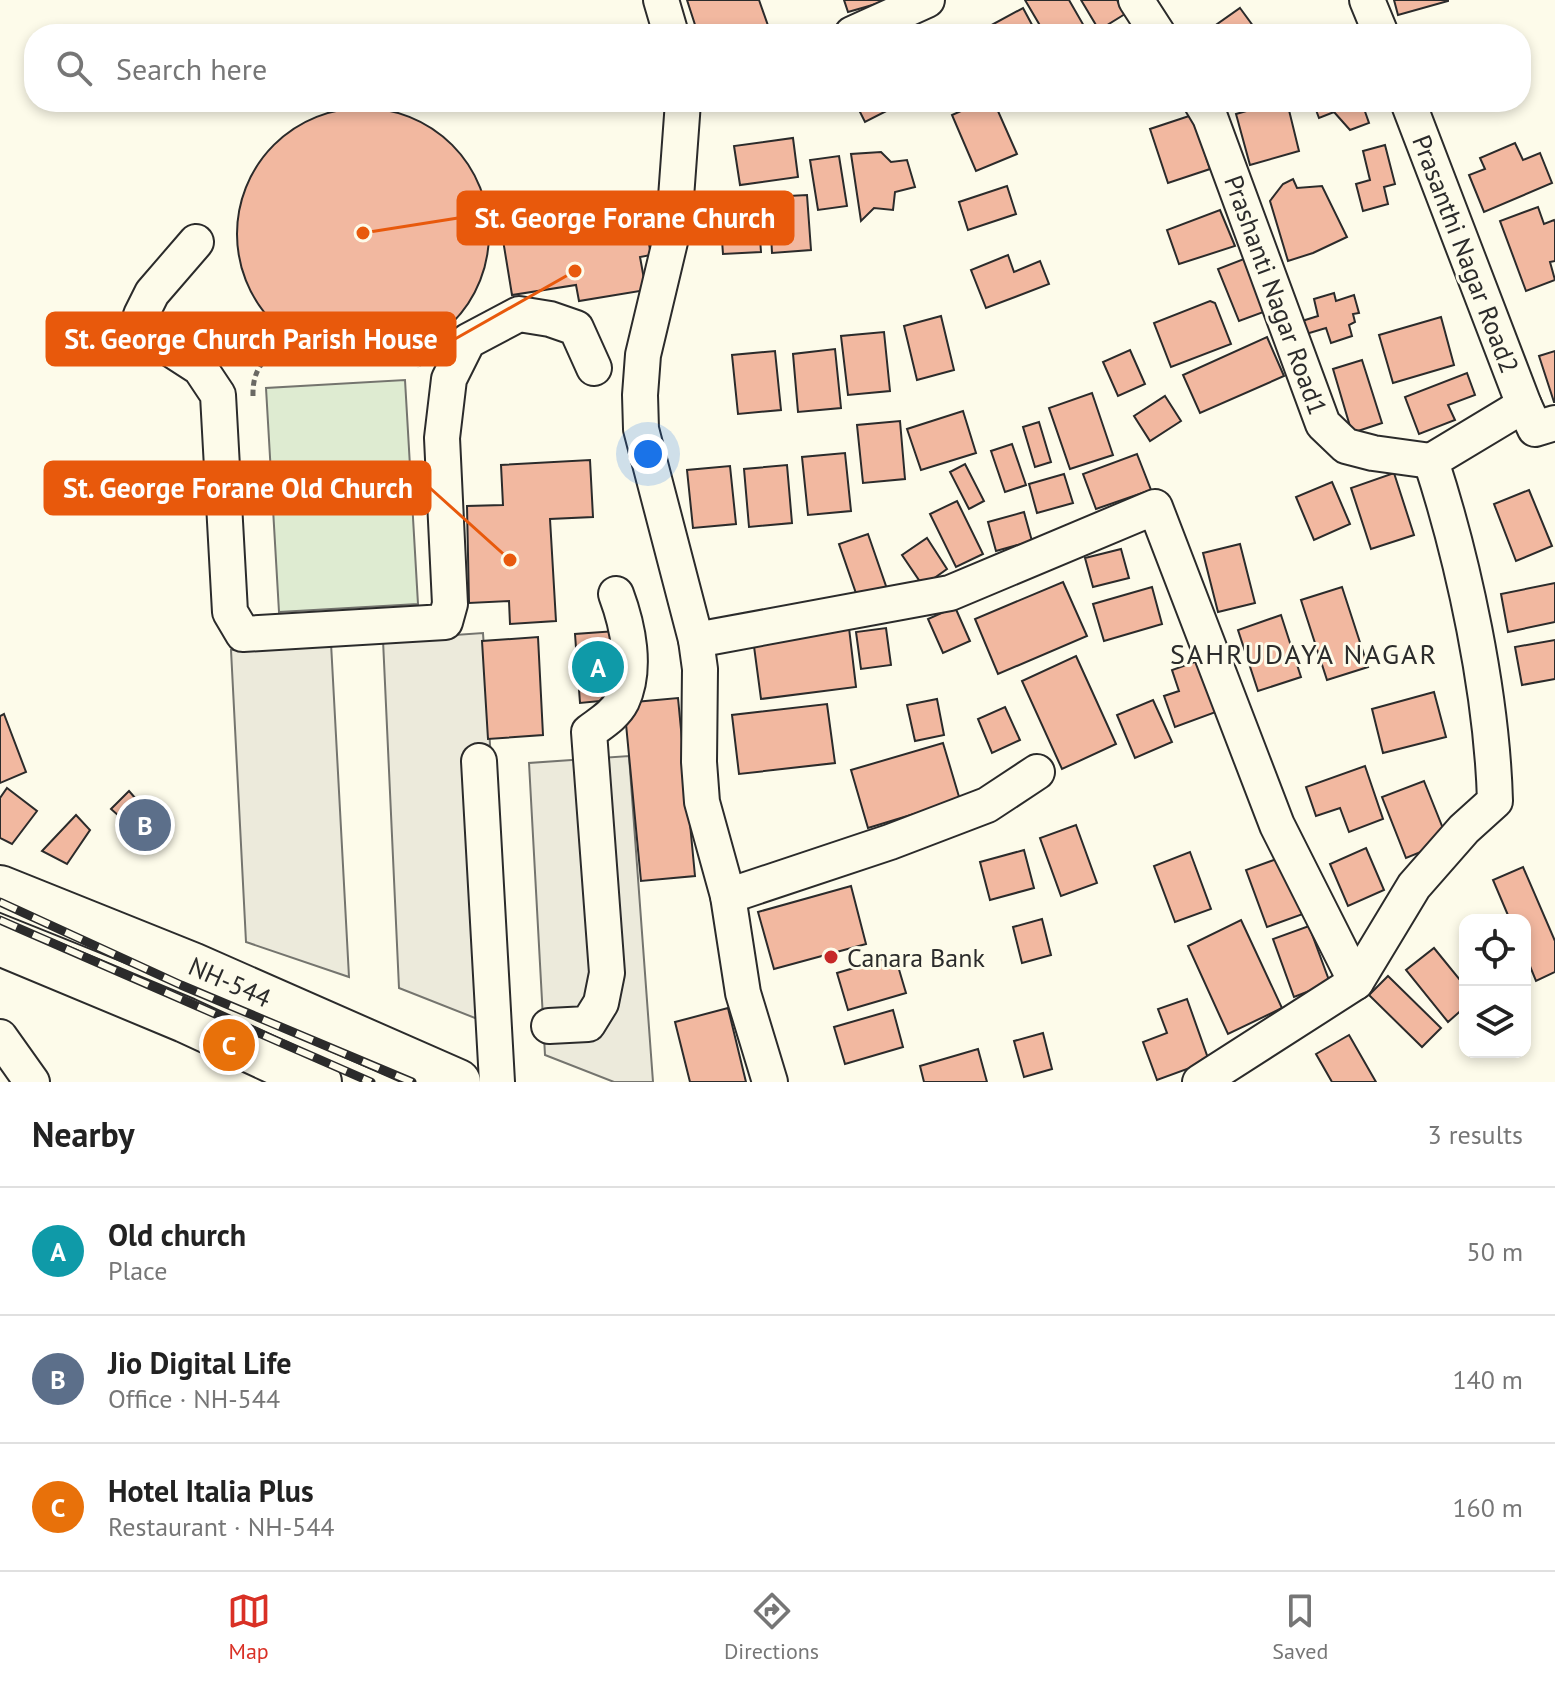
<!DOCTYPE html>
<html lang="en">
<head>
<meta charset="utf-8">
<style>
	body { margin:0; font-family:"PT Sans",sans-serif; background:#f6f6f6; color:#222 }
	.controls { position:absolute; right:24px; bottom:24px; display:grid; overflow:hidden; border-radius:16px; box-shadow:0 4px 12px #0003 }
	.controls button { width:72px; height:72px; display:grid; place-items:center; padding:0; border:0; border-bottom:2px solid #e0e0e0; background:#fff; color:#222; font:40px sans-serif }
	.you { position:absolute; left:648px; top:454px; width:28px; height:28px; margin:-20px; border:6px solid #fff; border-radius:50%; background:#1a73e8; box-shadow:0 0 0 12px #1a73e833 }
	.badge { display:grid; place-items:center; width:52px; height:52px; border-radius:50%; background:#d93025; color:#fff; font-size:26px; font-weight:700 }
	.pin { position:absolute; translate:-50% -50%; border:4px solid #fff; box-shadow:0 2px 8px #0006 }
	.list { margin:0; padding:0; list-style:none }
	h2 { display:flex; justify-content:space-between; align-items:center; height:104px; margin:0; padding:0 32px; font-size:34px }
	h2 small { font-size:26px; font-weight:400; color:#767676 }
	.list li { display:grid; grid-template-columns:52px 1fr auto; gap:24px; align-items:center; box-sizing:border-box; height:128px; padding:0 32px; border-top:2px solid #e0e0e0 }
	.list b { display:block; font-size:30px; white-space:nowrap }
	.list p { margin:0; font-size:26px; white-space:nowrap; color:#767676 }
	.list em { font-size:26px; font-style:normal; color:#767676 }
	.icon { flex:none; width:44px; height:44px; fill:none; stroke:currentColor; stroke-width:2; stroke-linecap:round; stroke-linejoin:round }
	.map { position:relative; flex:none; width:1555px; height:1082px; overflow:hidden }
	.search { position:absolute; background:#fff; box-shadow:0 4px 12px #0003; left:24px; right:24px; top:24px; height:88px; display:flex; align-items:center; gap:20px; box-sizing:border-box; padding:0 28px; border-radius:32px; color:#767676; font-size:30px }
	.sheet { height:488px; background:#fff }
	nav { display:flex; justify-content:space-around; align-items:center; box-sizing:border-box; height:112px; border-top:2px solid #e0e0e0; background:#fff; font-size:22px; color:#767676 }
	nav a { display:grid; justify-items:center; gap:4px }
	nav .on { color:#d93025 }
	.map>svg:first-child { display:block }
</style>
</head>
<body>
<div class="map">
<svg width="1555" height="1082" viewBox="0 0 1555 1082">
	<rect width="100%" height="100%" fill="#fdfbea"/>
	<path fill="#deebd1" stroke="#74746e" stroke-width="2" d="M405,380L418,604L279,612L266,388Z"/>
	<g fill="#eceadb" stroke="#74746e" stroke-width="2">
		<path d="M483,633L508,1031L399,988L383,640Z"/>
		<path d="M331,643L349,977L246,942L231,650Z"/>
		<path d="M629,756L653,1082H614L545,1055L529,763Z"/>
	</g>
	<g fill="#f2b8a0" stroke="#2b2b2b" stroke-width="2">
		<path d="M687,0H759L771,34H698Z"/>
		<path d="M844,0H882L883,2L848,12Z"/>
		<path d="M1025,0H1069L1084,26L1069,34H1045Z"/>
		<path d="M1081,0H1117L1125,14L1099,30Z"/>
		<path d="M1394,0H1448V1L1398,15Z"/>
		<path d="M1023,8L1037,34H975Z"/>
		<path d="M1240,8L1259,34H1203Z"/>
		<path d="M855,102H904L865,122Z"/>
		<path d="M981,102H994L1017,154L976,171L952,115Z"/>
		<path d="M1278,102H1287L1299,151L1250,165L1236,114Z"/>
		<path d="M1313,102H1366L1362,103L1369,123L1350,130L1334,112L1319,118Z"/>
		<circle cx="363" cy="234" r="126"/>
		<path d="M1192,115L1210,169L1168,183L1150,129Z"/>
		<path d="M793,138L798,177L740,185L734,146Z"/>
		<path d="M1515,143L1523,160L1540,153L1552,183L1484,212L1469,175L1485,169L1480,158Z"/>
		<path d="M1385,145L1395,184L1384,187L1388,204L1363,211L1356,184L1370,180L1363,151Z"/>
		<path d="M881,152L891,162L907,160L915,187L895,192L893,210L874,208L861,221L851,154Z"/>
		<path d="M839,156L847,206L818,210L810,160Z"/>
		<path d="M1293,179L1297,188L1322,186L1347,237L1313,253L1288,261L1270,201L1283,184Z"/>
		<path d="M1007,186L1016,214L968,230L959,202Z"/>
		<path d="M807,195L811,250L772,253L769,197Z"/>
		<path d="M757,197L761,252L723,254L719,199Z"/>
		<path d="M1538,207L1544,224L1554,220L1555,222V261L1550,262L1555,280L1526,291L1500,221Z"/>
		<path d="M1220,210L1235,246L1179,264L1167,230Z"/>
		<path d="M644,216L651,255L640,257L646,290L579,301L576,285L512,295L503,240Z"/>
		<path d="M1008,255L1014,272L1040,261L1049,284L986,308L971,270Z"/>
		<path d="M1249,257L1269,310L1239,321L1218,269Z"/>
		<path d="M1334,293L1336,301L1354,295L1359,313L1353,314L1355,322L1349,325L1352,336L1331,343L1326,328L1306,334L1302,321L1318,316L1314,299Z"/>
		<path d="M1210,301L1215,303L1231,344L1171,367L1154,323Z"/>
		<path d="M941,316L954,370L917,380L904,326Z"/>
		<path d="M1441,317L1454,365L1393,383L1379,335Z"/>
		<path d="M884,332L890,391L848,395L841,336Z"/>
		<path d="M1267,337L1284,376L1200,413L1183,375Z"/>
		<path d="M835,349L841,408L798,412L793,354Z"/>
		<path d="M1130,350L1145,384L1118,396L1103,362Z"/>
		<path d="M775,351L781,410L738,414L732,355Z"/>
		<path d="M1555,351V402H1554L1539,356Z"/>
		<path d="M1362,360L1382,423L1352,433L1333,369Z"/>
		<path d="M1467,373L1475,395L1448,405L1455,420L1419,434L1405,397Z"/>
		<path d="M1092,393L1113,455L1070,469L1049,408Z"/>
		<path d="M1165,396L1181,421L1150,441L1134,416Z"/>
		<path d="M963,411L976,453L921,470L907,429Z"/>
		<path d="M900,421L905,479L863,483L857,425Z"/>
		<path d="M1039,422L1051,462L1035,467L1023,427Z"/>
		<path d="M1012,444L1026,485L1005,492L991,451Z"/>
		<path d="M845,453L851,511L808,515L802,457Z"/>
		<path d="M1137,454L1151,490L1096,509L1083,474Z"/>
		<path d="M590,460L593,517L550,519L556,621L510,624L509,601L469,603L467,506L503,505L501,465Z"/>
		<path d="M965,464L984,501L969,509L950,472Z"/>
		<path d="M787,465L792,523L749,527L744,469Z"/>
		<path d="M730,466L736,524L693,528L687,470Z"/>
		<path d="M1394,473L1414,535L1371,549L1351,488Z"/>
		<path d="M1064,474L1073,503L1037,513L1029,484Z"/>
		<path d="M1332,482L1350,524L1314,540L1296,497Z"/>
		<path d="M1529,490L1552,546L1516,561L1494,504Z"/>
		<path d="M957,501L983,554L956,567L930,514Z"/>
		<path d="M1024,512L1032,541L996,551L988,522Z"/>
		<path d="M868,534L887,589L858,599L839,544Z"/>
		<path d="M927,538L947,569L923,586L902,555Z"/>
		<path d="M1240,544L1255,603L1218,612L1203,553Z"/>
		<path d="M1121,549L1129,578L1093,587L1085,558Z"/>
		<path d="M1063,582L1087,636L998,674L975,619Z"/>
		<path d="M1555,583V622L1508,632L1501,594Z"/>
		<path d="M1152,587L1162,624L1104,641L1093,604Z"/>
		<path d="M1342,587L1368,667L1327,680L1301,600Z"/>
		<path d="M955,607L970,641L943,653L928,619Z"/>
		<path d="M1281,615L1301,677L1258,691L1238,630Z"/>
		<path d="M849,628L856,687L761,699L753,639Z"/>
		<path d="M886,628L891,665L861,669L856,632Z"/>
		<path d="M616,631L620,699L580,703L575,634Z"/>
		<path d="M538,637L543,735L488,739L482,641Z"/>
		<path d="M1555,640V679L1522,685L1515,647Z"/>
		<path d="M1076,656L1116,744L1062,769L1022,681Z"/>
		<path d="M1206,658L1224,709L1175,727L1164,696L1179,691L1172,670Z"/>
		<path d="M1434,692L1446,737L1383,753L1372,709Z"/>
		<path d="M678,698L695,876L641,881L624,703Z"/>
		<path d="M937,699L944,735L915,741L907,705Z"/>
		<path d="M1153,700L1172,742L1135,758L1117,715Z"/>
		<path d="M827,704L835,763L739,774L732,715Z"/>
		<path d="M1005,707L1020,740L992,753L978,719Z"/>
		<path d="M4,714L26,772L0,783V716Z"/>
		<path d="M943,743L960,800L868,828L851,770Z"/>
		<path d="M1365,766L1383,819L1349,832L1340,808L1316,816L1306,787Z"/>
		<path d="M1424,781L1448,841L1406,858L1382,797Z"/>
		<path d="M7,788L37,811L12,844L0,838V798Z"/>
		<path d="M129,791L166,833L153,846L111,809Z"/>
		<path d="M76,815L90,830L67,864L42,851Z"/>
		<path d="M1076,825L1097,883L1061,896L1040,838Z"/>
		<path d="M1366,848L1384,890L1348,906L1330,864Z"/>
		<path d="M1024,850L1034,888L990,900L980,862Z"/>
		<path d="M1190,852L1211,909L1175,922L1154,866Z"/>
		<path d="M1282,857L1303,914L1267,927L1246,870Z"/>
		<path d="M1523,867L1555,941V972L1536,981L1525,954V920H1510L1493,880Z"/>
		<path d="M851,886L866,944L774,969L758,912Z"/>
		<path d="M1042,919L1051,955L1022,963L1013,927Z"/>
		<path d="M1241,920L1282,1008L1228,1034L1188,946Z"/>
		<path d="M1309,926L1330,983L1294,997L1273,939Z"/>
		<path d="M1434,948L1465,986V1007L1448,1022L1406,970Z"/>
		<path d="M895,956L906,993L848,1010L837,973Z"/>
		<path d="M1388,976L1441,1028L1422,1047L1369,995Z"/>
		<path d="M1187,999L1209,1061L1157,1080L1143,1042L1167,1033L1158,1009Z"/>
		<path d="M728,1008L746,1082H690L675,1022Z"/>
		<path d="M893,1010L903,1047L845,1064L834,1027Z"/>
		<path d="M1043,1033L1052,1069L1024,1077L1014,1041Z"/>
		<path d="M1349,1035L1376,1082H1332L1316,1054Z"/>
		<path d="M978,1049L987,1082H924L920,1066Z"/>
	</g>
	<g fill="none" stroke-linecap="round" stroke-linejoin="round">
		<g stroke="#2b2b2b" stroke-width="38">
			<g id="minor">
				<path d="M661,0L671,34"/>
				<path d="M1136,0L1158,34"/>
				<path d="M1367,0L1381,34"/>
				<path d="M852,34L927,0"/>
				<path d="M683,102L674,225L643,355L640,395L641,429L696,640L700,669L699,762L702,802L728,896L743,993L770,1082"/>
				<path d="M1201,102L1210,117L1323,424L1346,446L1373,453L1431,461"/>
				<path d="M1408,102L1524,405L1535,429L1555,423"/>
				<path d="M196,242L152,293L141,315L152,337L200,368L218,395L230,612L243,634L445,622L450,604L442,438L449,379L468,341L519,314L550,319L576,328L594,368"/>
				<path d="M696,640L950,593L1155,507L1277,825L1356,982"/>
				<path d="M479,761L497,1082"/>
				<path d="M728,896L890,842L987,805L1037,772"/>
				<path d="M549,1026L588,1024L601,1003L607,973L589,732C601,723 615,715 622,701C637,669 628,626 616,594"/>
				<path d="M0,1037L32,1082"/>
				<path d="M1200,1082L1356,982L1414,886L1464,829L1495,801C1492,694 1464,562 1431,461L1524,405"/>
			</g>
		</g>
		<g stroke="#2b2b2b" stroke-width="48">
			<g id="major">
				<path d="M0,888L192,965L458,1082"/>
				<path d="M0,943L185,1020L319,1082"/>
			</g>
		</g>
		<g stroke="#6a6964" stroke-width="5" stroke-dasharray="6 4" stroke-linecap="butt">
			<path d="M362,330C385,339 408,343 419,367"/>
			<path d="M253,396C252,358 276,351 306,337"/>
		</g>
		<use href="#minor" stroke="#fdfbea" stroke-width="34"/>
		<use href="#major" stroke="#fdfbea" stroke-width="44"/>
		<g stroke="#2b2b2b" stroke-width="9">
			<g id="rail">
				<path d="M0,902L181,985L412,1082"/>
				<path d="M0,920L371,1082"/>
			</g>
		</g>
		<use href="#rail" stroke="#fdfbea" stroke-width="6" stroke-dasharray="18" stroke-linecap="butt"/>
	</g>
	<circle fill="#c62828" stroke="#fdfbea" stroke-width="3" cx="831" cy="957" r="8"/>
	<g text-anchor="middle" dominant-baseline="central" stroke-width="6" stroke-linejoin="round" paint-order="stroke">
		<g font-size="26" fill="#2b2b2b" stroke="#fdfbea">
			<text transform="translate(1466 254) rotate(69)">Prasanthi Nagar Road2</text>
			<text transform="translate(1276 295) rotate(70)">Prashanti Nagar Road1</text>
			<text transform="translate(230 982) rotate(24)">NH-544</text>
		</g>
		<g font-size="26" fill="#2b2b2b" stroke="#fdfbea" text-anchor="start">
			<text x="847" y="957">Canara Bank</text>
		</g>
		<g font-size="28" letter-spacing="2" fill="#2b2b2b" stroke="#fdfbea">
			<text x="1304" y="653">SAHRUDAYA NAGAR</text>
		</g>
	</g>
	<path fill="none" stroke="#e8590c" stroke-width="3" d="M363 233L458 218M575 271L455 339M510 560L430 488"/>
	<g fill="#e8590c" stroke="#fdfbea" stroke-width="3">
		<circle cx="363" cy="233" r="8"/>
		<circle cx="575" cy="271" r="8"/>
		<circle cx="510" cy="560" r="8"/>
	</g>
	<g fill="#e8590c" stroke="#e8590c" stroke-width="3">
		<rect x="458" y="192" width="335" height="52" rx="8"/>
		<rect x="47" y="313" width="408" height="52" rx="8"/>
		<rect x="45" y="462" width="385" height="52" rx="8"/>
	</g>
	<g font-size="28" text-anchor="middle" font-weight="bold" fill="#fff">
		<text x="625" y="228">St. George Forane Church</text>
		<text x="251" y="349">St. George Church Parish House</text>
		<text x="238" y="498">St. George Forane Old Church</text>
	</g>
</svg>
<div class="controls">
<button><svg class="icon" aria-label="locate" viewBox="0 0 24 24"><circle cx="12" cy="12" r="6"/><path d="M12 2v4M12 18v4M2 12h4M18 12h4"/></svg></button>
<button><svg class="icon" aria-label="layers" viewBox="0 0 24 24"><path d="M12 4l9 5-9 5-9-5zM3 14l9 5 9-5"/></svg></button>
</div>
<div class="you"></div>
<div class="pin badge" style="left:598px;top:667px;background:#0f9aa8">A</div>
<div class="pin badge" style="left:145px;top:825px;background:#5c6f8a">B</div>
<div class="pin badge" style="left:229px;top:1045px;background:#e8710a">C</div>
<div class="search"><svg class="icon" aria-label="search" viewBox="0 0 24 24"><circle cx="10" cy="10" r="6"/><path d="M15 15l6 6"/></svg>Search here</div>
</div>
<section class="sheet">
<h2>Nearby<small>3 results</small></h2>
<ul class="list">
<li><span class="badge" style="background:#0f9aa8">A</span><div><b>Old church</b><p>Place</p></div><em>50 m</em></li>
<li><span class="badge" style="background:#5c6f8a">B</span><div><b>Jio Digital Life</b><p>Office · NH-544</p></div><em>140 m</em></li>
<li><span class="badge" style="background:#e8710a">C</span><div><b>Hotel Italia Plus</b><p>Restaurant · NH-544</p></div><em>160 m</em></li>
</ul>
</section>
<nav>
<a class="on"><svg class="icon" aria-label="map" viewBox="0 0 24 24"><path d="M3 6l6-2 6 2 6-2v14l-6 2-6-2-6 2zM9 4v14M15 6v14"/></svg>Map</a>
<a><svg class="icon" aria-label="directions" viewBox="0 0 24 24"><path d="M12 3l9 9-9 9-9-9zM9 14v-3h6M13 9l2 2-2 2"/></svg>Directions</a>
<a><svg class="icon" aria-label="saved" viewBox="0 0 24 24"><path d="M7 4h10v16l-5-4-5 4z"/></svg>Saved</a>
</nav>
</body>
</html>
